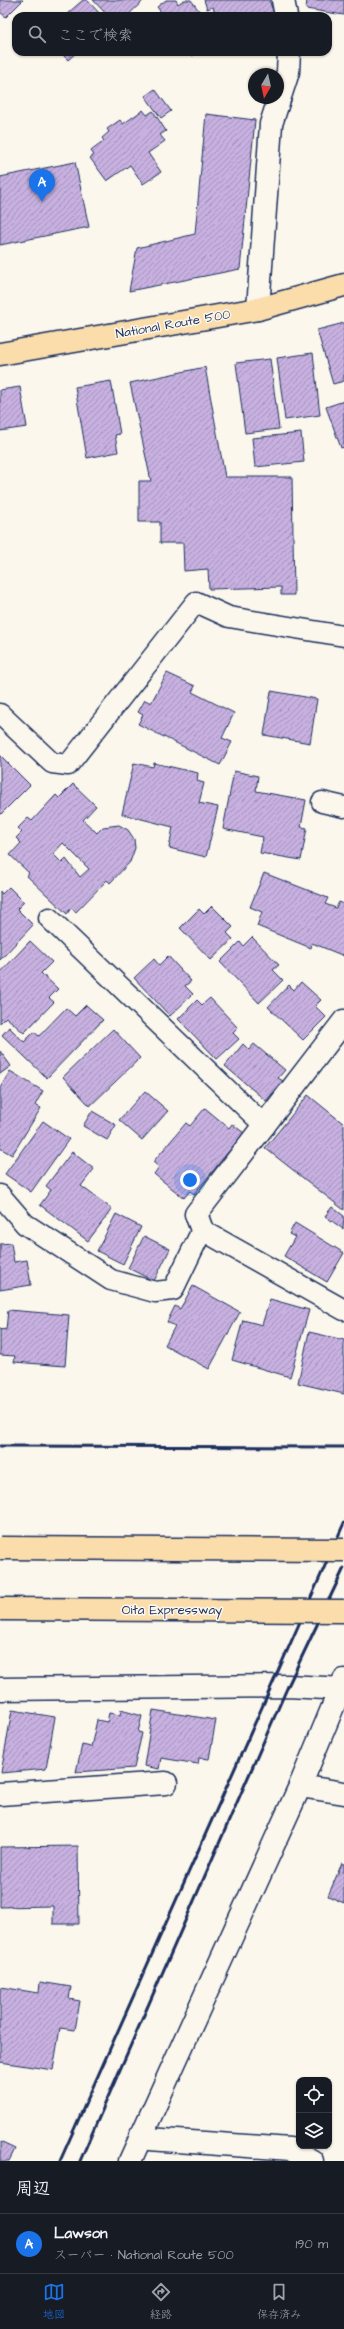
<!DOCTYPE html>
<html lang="ja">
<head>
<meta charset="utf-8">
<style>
	body { margin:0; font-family:"Architects Daughter","Klee One",sans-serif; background:#20242c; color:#f1f3f6 }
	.controls { position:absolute; right:12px; bottom:12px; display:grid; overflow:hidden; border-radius:8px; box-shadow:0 1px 3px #0004 }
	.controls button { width:36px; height:36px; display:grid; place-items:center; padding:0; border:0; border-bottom:1px solid #363941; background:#171b24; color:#f1f3f6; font:20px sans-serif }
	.compass { position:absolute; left:248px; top:68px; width:36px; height:36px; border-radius:50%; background:#171b24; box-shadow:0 1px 3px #0004; rotate:189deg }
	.you { position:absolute; left:190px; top:1180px; width:14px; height:14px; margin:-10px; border:3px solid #fff; border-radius:50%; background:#1a73e8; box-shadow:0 0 0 6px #1a73e833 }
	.badge { display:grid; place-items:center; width:26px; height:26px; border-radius:50%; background:#1a73e8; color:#fff; font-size:13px; font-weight:700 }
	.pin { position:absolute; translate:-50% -33px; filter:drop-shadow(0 1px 2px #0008) }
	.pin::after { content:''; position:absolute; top:21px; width:14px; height:12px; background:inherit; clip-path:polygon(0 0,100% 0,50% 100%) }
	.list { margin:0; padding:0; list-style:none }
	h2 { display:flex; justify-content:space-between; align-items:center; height:52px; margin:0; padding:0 16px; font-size:17px }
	h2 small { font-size:13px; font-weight:400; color:#9ea1a6 }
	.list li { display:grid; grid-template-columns:26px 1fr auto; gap:12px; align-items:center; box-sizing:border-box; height:60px; padding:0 16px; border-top:1px solid #363941 }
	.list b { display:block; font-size:15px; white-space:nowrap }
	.list p { margin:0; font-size:13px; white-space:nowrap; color:#9ea1a6 }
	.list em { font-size:13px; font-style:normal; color:#9ea1a6 }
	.icon { flex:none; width:22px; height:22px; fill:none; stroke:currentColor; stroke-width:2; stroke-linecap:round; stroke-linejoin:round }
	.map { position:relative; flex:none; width:344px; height:2161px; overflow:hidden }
	.search { position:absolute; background:#171b24; box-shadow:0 1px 3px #0004; left:12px; right:12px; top:12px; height:44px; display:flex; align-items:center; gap:10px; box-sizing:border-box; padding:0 14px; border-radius:12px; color:#9ea1a6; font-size:15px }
	.sheet { height:112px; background:#171b24 }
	nav { display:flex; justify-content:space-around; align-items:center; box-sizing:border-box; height:56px; border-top:1px solid #363941; background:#171b24; font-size:11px; color:#9ea1a6 }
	nav a { display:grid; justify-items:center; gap:2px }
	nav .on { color:#1a73e8 }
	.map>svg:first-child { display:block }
</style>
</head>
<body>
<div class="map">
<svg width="344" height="2161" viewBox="0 0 344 2161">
	<defs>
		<pattern id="building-hatch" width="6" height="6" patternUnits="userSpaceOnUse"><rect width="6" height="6" fill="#c8b1e0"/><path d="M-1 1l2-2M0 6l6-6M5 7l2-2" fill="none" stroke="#a290b9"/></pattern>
	</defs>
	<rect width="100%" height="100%" fill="#fbf7ec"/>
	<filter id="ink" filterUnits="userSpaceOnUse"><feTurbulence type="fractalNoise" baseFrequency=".025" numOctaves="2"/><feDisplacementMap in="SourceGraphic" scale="8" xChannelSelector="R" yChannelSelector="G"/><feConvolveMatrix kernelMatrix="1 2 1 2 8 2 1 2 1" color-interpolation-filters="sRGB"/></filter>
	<g filter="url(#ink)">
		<g fill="url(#building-hatch)" stroke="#1b2f5e" fill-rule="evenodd">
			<path d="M0,0H23L6,17L0,12Z"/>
			<path d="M83,0H87L102,16H71L68,13Z"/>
			<path d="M93,0H144L127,16H108Z"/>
			<path d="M166,0H176L178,4L184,0H191L203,16H164L157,7Z"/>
			<path d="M204,0H269L275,16H216L213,7L207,9Z"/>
			<path d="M307,0H344V15L306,9Z"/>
			<path d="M60,52H77L68,60Z"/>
			<path d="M189,52H197L192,56Z"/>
			<path d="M155,89L171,111L161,118L145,96Z"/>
			<path d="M143,110L147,115L153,111L166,131L160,135L165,141L148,153L161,172L143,184L130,165L107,181L90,158L94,155L91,151L104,141L102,138L109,132L107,129L120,120L123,124Z"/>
			<path d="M206,114L255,120L240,269L129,291L137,248L195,234Z"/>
			<path d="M75,162L89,227L0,245V177Z"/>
			<path d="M344,323V381L333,384L317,330Z"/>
			<path d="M313,353L320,415L285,420L277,358Z"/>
			<path d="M270,359L279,429L245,433L236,363Z"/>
			<path d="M205,367L225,477H292L294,595H281V587L209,589L208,569L184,571L183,543H160V522H139V481H151L130,383Z"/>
			<path d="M111,381L120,434L115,435L118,452L87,458L75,387Z"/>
			<path d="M20,387L27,427L0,431V390Z"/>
			<path d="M344,401V447L341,448L326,407Z"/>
			<path d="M301,433L304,462L255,467L252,438Z"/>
			<path d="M167,673L195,686L192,692L234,713L222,738L232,742L220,765L138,724L143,715L138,712L145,700L151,703Z"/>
			<path d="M271,691L317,699L310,743L264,735Z"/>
			<path d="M0,755L30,785L0,815Z"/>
			<path d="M134,763L153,767L154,763L198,773L197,781L204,783L199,803L218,807L206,857L169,848L173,827L122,814Z"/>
			<path d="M234,771L258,776L256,791L306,800L301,827L307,828L301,860L260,853L263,837L223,829Z"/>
			<path d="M73,784L96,806L83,820L97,833L103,827L119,825L128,830L134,839L135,848L130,862L110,883L107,880L76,912L71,908L67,914L27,876L29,873L10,855L21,843L16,838L22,832L18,828L28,818L32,821L56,795L59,798ZM63,843L89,869L80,877L66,859L62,863L53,854Z"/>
			<path d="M264,873L328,898L325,904L336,908L339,902L344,904V956L312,943L311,948L257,926L262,912L250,907Z"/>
			<path d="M9,887L24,902L17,909L33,925L0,960V891L2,894Z"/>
			<path d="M212,906L233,927L227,933L233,939L211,960L180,928L199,909L204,914Z"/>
			<path d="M252,937L279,965L273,970L283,980L259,1003L220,962L240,942L243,946Z"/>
			<path d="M30,941L52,962L41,973L58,989L49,998L54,1002L24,1033L6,1017L0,1023V973Z"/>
			<path d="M168,956L191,981L185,986L193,994L170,1016L134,978L154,959L159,965Z"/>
			<path d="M301,982L321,1000L315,1006L326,1017L303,1040L268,1007L289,985L294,990Z"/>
			<path d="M210,998L238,1028L233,1033L239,1039L217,1059L178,1019L197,1000L202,1005Z"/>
			<path d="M86,1005L103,1020L47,1078L2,1035L9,1027L24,1042L34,1032L39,1036L66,1008L75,1016Z"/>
			<path d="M113,1029L140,1058L90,1106L63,1077Z"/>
			<path d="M243,1044L249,1050L254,1044L285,1070L278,1078L283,1081L266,1101L225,1066Z"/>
			<path d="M0,1051L11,1066L0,1074Z"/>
			<path d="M10,1071L43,1091L35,1105L41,1108L12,1155L0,1148V1088Z"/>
			<path d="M145,1091L168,1111L142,1140L119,1120Z"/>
			<path d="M308,1095L344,1124V1210L265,1148Z"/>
			<path d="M205,1108L229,1128L232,1124L244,1133L194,1194L190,1191L184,1198L154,1174L159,1167L153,1162L186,1123L190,1126Z"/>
			<path d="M92,1111L116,1125L107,1140L83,1126Z"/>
			<path d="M43,1121L69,1139L31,1192L5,1174Z"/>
			<path d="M72,1152L94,1169L81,1186L112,1209L88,1241L40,1205L51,1190L46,1186Z"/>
			<path d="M332,1207L344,1216L343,1229L325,1216Z"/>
			<path d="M116,1214L141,1227L123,1264L97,1251Z"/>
			<path d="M295,1223L344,1253L327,1282L284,1256L295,1237L289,1234Z"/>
			<path d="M144,1236L170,1249L154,1281L128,1268Z"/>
			<path d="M11,1243L14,1262L27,1260L31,1285L0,1290V1244Z"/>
			<path d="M193,1286L240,1312L209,1369L165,1345L175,1326L167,1322L175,1306L180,1309Z"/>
			<path d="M270,1299L309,1310L290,1377L232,1360L243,1320L262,1325Z"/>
			<path d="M8,1310L69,1315L65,1366L14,1362L15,1356L0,1355V1329L6,1330Z"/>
			<path d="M309,1332L344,1340V1394L298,1383Z"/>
			<path d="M12,1710L55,1717L46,1769L1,1773Z"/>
			<path d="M121,1710L142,1716L138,1732L142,1733L134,1768L76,1772L82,1745L91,1747L97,1720L107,1722L109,1713L120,1715Z"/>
			<path d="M153,1710L216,1720L209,1759L199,1758L198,1764L161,1758L159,1769L144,1766Z"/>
			<path d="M78,1846L79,1924H53V1906L0,1907V1847Z"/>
			<path d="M342,1863L344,1864V1903L328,1896Z"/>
			<path d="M40,1982L71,1987L69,1999L80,2001L75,2030L60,2028L53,2070L0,2062V1987L39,1993Z"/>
			<path d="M0,2142L15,2149L9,2161H0Z"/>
		</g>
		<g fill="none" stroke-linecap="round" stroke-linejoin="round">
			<g stroke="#1b2f5e" stroke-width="23">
				<g id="lane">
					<path d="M0,714L52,763L68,765L196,602L229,617L344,636"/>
					<path d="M322,802L344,807"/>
					<path d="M49,918L265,1126"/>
					<path d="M0,1195L25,1224L111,1280L155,1292L173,1290L202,1230L344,1310"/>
				</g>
			</g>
			<g stroke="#1b2f5e" stroke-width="25">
				<g id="street">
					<path d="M283,0L286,16"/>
					<path d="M258,309L271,124L288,72L289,52"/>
					<path d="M202,1230L196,1214L344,1021"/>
					<path d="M0,1689L288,1686L344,1689"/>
					<path d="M300,1786L344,1793"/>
					<path d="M0,1794L166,1783"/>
					<path d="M141,2135L149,2139L290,2149L312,2161"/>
				</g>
			</g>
			<g stroke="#1b2f5e" stroke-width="25">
				<path id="secondary" d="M130,2161L300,1786L344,1680"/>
			</g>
			<g stroke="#1b2f5e" stroke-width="25">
				<path id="highway" d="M0,354L258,309L344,285"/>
			</g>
			<use href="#lane" stroke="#fbf7ec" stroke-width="20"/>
			<use href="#street" stroke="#fbf7ec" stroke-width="22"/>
			<use href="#secondary" stroke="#fbf7ec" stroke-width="22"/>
			<use href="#highway" stroke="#faddab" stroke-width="22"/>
			<g stroke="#1b2f5e" stroke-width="3">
				<path d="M0,1446L344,1447"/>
				<path d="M60,2161L344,1523"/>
				<path d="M80,2161L288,1686L344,1568"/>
			</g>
			<g stroke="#1b2f5e" stroke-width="25" stroke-linecap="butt">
				<g id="highway-bridge">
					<path d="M0,1548L344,1550"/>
					<path d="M0,1609L344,1611"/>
				</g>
			</g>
			<use href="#highway-bridge" stroke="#faddab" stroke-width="22"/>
		</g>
	</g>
	<g text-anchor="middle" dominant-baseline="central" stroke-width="3" stroke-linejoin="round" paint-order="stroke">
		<g font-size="13" fill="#1b2f5e" stroke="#fbf7ec">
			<text transform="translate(173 324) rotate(-10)">National Route 500</text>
			<text x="172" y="1610">Oita Expressway</text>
		</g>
	</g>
</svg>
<div class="controls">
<button><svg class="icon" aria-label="locate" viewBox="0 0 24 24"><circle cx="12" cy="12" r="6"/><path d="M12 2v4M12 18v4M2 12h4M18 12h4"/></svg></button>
<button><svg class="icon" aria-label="layers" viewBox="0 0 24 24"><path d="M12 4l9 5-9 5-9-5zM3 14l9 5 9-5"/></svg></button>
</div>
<svg class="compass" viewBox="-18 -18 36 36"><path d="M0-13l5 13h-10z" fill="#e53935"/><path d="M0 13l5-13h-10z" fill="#9ea1a6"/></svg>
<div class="you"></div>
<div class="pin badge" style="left:42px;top:202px">A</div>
<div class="search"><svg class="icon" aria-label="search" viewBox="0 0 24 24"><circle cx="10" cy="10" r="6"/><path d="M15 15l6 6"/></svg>ここで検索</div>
</div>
<section class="sheet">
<h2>周辺<small></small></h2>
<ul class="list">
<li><span class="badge">A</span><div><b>Lawson</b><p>スーパー · National Route 500</p></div><em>190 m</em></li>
</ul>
</section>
<nav>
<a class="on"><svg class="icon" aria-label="map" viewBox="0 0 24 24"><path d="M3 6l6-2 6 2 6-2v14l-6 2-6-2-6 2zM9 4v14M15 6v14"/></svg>地図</a>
<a><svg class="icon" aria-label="directions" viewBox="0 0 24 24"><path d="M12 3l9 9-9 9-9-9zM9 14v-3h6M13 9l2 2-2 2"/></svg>経路</a>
<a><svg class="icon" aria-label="saved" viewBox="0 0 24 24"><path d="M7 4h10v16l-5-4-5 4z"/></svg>保存済み</a>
</nav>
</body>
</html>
